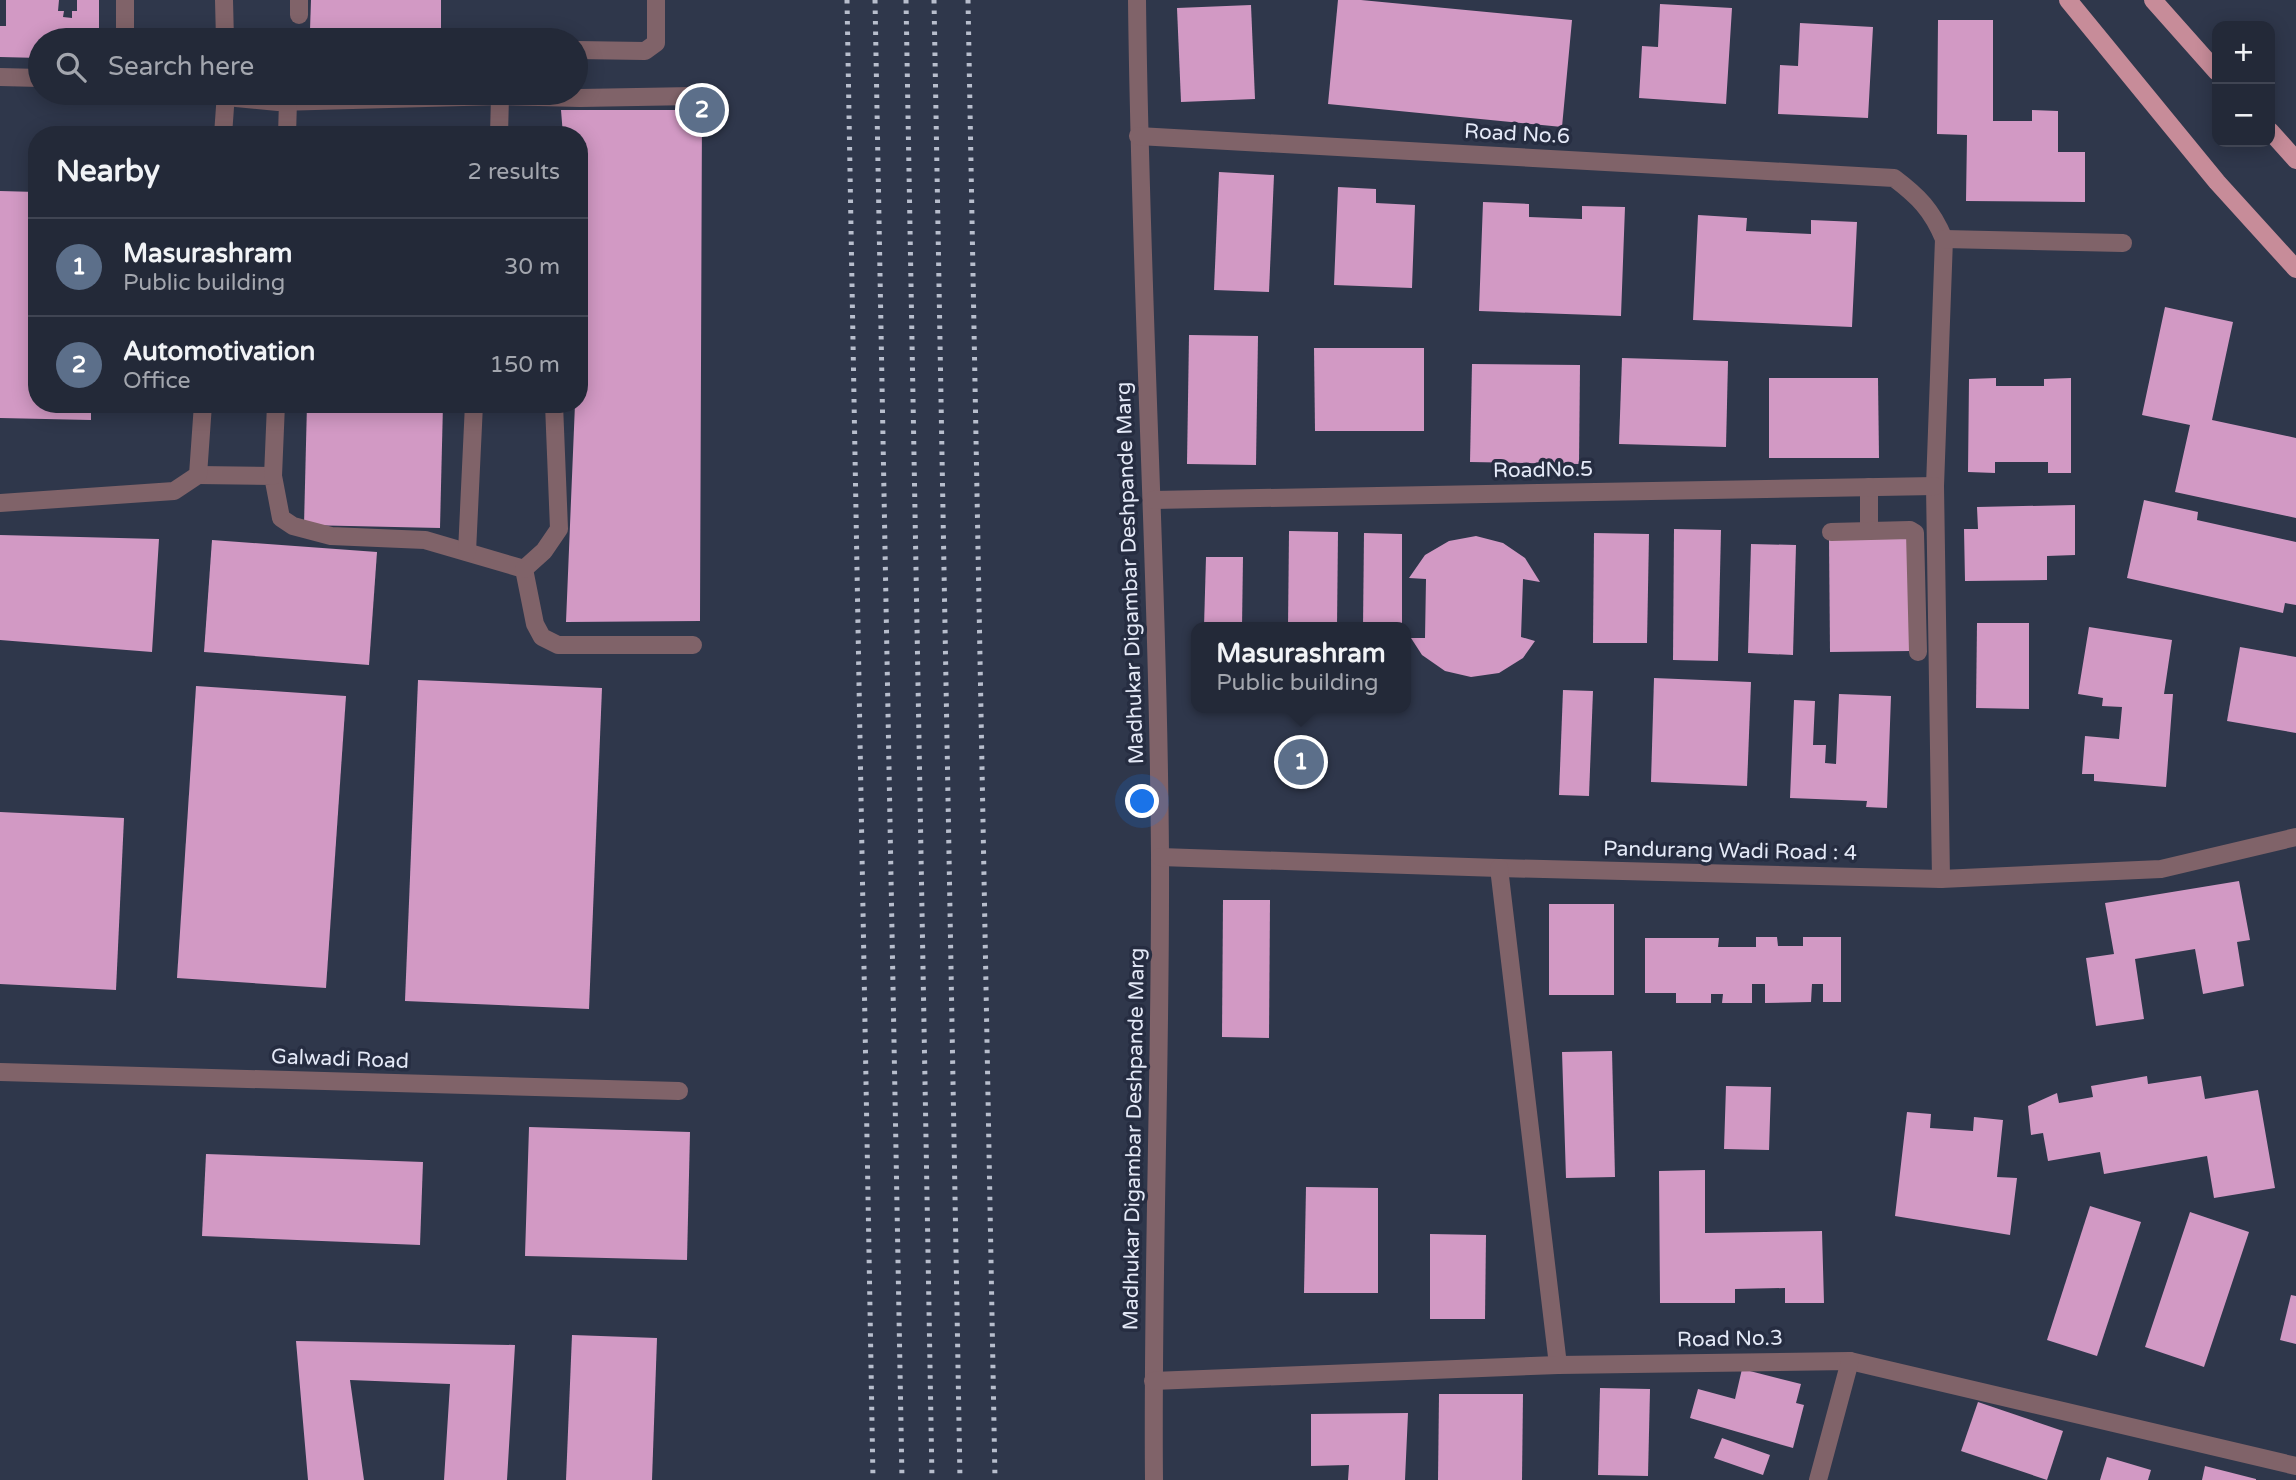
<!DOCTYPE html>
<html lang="en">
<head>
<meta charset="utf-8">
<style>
	body { margin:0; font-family:"Varela Round",sans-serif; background:#2f3543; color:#f1f3f6 }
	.controls { position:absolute; right:21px; top:21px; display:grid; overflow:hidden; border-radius:14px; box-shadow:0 4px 18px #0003 }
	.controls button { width:63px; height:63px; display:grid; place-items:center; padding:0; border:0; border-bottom:2px solid #404553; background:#232938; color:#f1f3f6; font:35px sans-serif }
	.you { position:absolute; left:1143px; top:802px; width:24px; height:24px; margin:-18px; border:5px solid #fff; border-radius:50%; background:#1a73e8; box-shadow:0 0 0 10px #1a73e833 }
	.badge { display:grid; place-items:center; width:46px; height:46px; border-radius:50%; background:#d6ab8b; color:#fff; font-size:23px; font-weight:700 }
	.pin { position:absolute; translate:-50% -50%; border:4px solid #fff; box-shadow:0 2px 7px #0006 }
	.popup { position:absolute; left:1191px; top:622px; width:220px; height:91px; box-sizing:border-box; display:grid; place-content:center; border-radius:14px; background:#232938; filter:drop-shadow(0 2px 5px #0005); font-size:23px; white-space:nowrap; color:#a3a6ae }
	.popup b { font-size:26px; color:#f1f3f6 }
	.popup::after { content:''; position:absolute; left:50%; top:100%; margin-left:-14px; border:14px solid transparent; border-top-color:#232938 }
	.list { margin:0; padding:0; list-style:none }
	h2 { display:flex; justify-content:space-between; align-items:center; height:91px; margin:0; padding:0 28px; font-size:30px }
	h2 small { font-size:23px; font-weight:400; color:#a3a6ae }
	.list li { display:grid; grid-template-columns:46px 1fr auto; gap:21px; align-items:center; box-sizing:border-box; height:98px; padding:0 28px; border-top:2px solid #404553 }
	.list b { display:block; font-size:26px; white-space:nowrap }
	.list p { margin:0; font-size:23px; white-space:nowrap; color:#a3a6ae }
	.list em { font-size:23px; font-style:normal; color:#a3a6ae }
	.icon { flex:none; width:38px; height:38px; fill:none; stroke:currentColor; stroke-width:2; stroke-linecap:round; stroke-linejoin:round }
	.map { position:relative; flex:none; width:2296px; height:1480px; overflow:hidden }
	.search { position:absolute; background:#232938; box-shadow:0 4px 18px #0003; left:28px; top:28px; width:560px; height:77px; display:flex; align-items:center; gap:18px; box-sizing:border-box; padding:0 24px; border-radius:38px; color:#a3a6ae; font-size:26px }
	.panel { position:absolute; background:#232938; box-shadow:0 4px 18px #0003; left:28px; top:126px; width:560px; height:287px; border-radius:28px }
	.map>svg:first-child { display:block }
</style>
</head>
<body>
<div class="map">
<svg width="2296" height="1480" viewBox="0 0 2296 1480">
	<rect width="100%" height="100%" fill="#2f374b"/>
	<g fill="#d299c4">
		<path d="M6,0H59L58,11H64L63,17L72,18V11H77V0H99V40H40V58L0,57V26H6Z"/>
		<path d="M311,0H441V34L310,30Z"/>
		<path d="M1338,0H1361L1572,20L1562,127L1328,104Z"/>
		<path d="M1660,4L1732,8L1726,104L1639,98L1642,46L1658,47Z"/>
		<path d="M1251,5L1255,99L1181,102L1177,8Z"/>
		<path d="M1938,20H1993V121H2032V110L2058,111V152H2085V202L1966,201L1967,135L1937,134Z"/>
		<path d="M1800,23L1873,27L1868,118L1778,114L1780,65L1798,66Z"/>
		<path d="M561,110H702L700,621L566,622L575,404H579V135H563Z"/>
		<path d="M1219,172L1274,175L1269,292L1214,290Z"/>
		<path d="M1338,187L1376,189V203L1415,205L1412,288L1334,285Z"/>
		<path d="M0,191L37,192V404H91V420L0,418Z"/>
		<path d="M1483,202L1529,204V217L1582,219V206L1625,207L1621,316L1479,311Z"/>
		<path d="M1698,215L1747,218L1746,231L1811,234V220L1857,222L1852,327L1693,320Z"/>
		<path d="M2165,307L2233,322L2212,420L2296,438V518L2175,492L2190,425L2142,415Z"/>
		<path d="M1189,335L1258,336L1256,465L1187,464Z"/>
		<path d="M1314,348H1424V431H1315Z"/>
		<path d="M1622,358L1728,361L1726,447L1619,444Z"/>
		<path d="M1472,364L1580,365L1579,464L1470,462Z"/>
		<path d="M1769,378H1878L1879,458H1769Z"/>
		<path d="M1996,378V386H2044V379L2071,378V473H2048V462H1995V473L1968,472L1969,379Z"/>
		<path d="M307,404H443L440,528L304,525Z"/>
		<path d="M2144,500L2198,512L2197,520L2296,542V605L2285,603L2283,613L2127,578Z"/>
		<path d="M2075,505V555L2047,556V580L1965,581L1964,529H1978L1977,507Z"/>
		<path d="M1674,529L1721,530L1718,661L1673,660Z"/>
		<path d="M1289,531L1338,532L1337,627H1288Z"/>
		<path d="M1364,533L1402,534V627H1363Z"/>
		<path d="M1594,533L1649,534L1647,643H1593Z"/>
		<path d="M0,535L159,539L152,652L0,640Z"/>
		<path d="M1476,536L1503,543L1525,558L1540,582L1523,579L1521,637L1535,641L1523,658L1499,673L1471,677L1445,671L1422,655L1411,638H1425L1426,579L1409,578L1425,555L1449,541Z"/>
		<path d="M1910,538L1911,651L1830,652L1829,539Z"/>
		<path d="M212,540L377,552L369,665L204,652Z"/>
		<path d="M1751,544L1796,545L1793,655L1748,653Z"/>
		<path d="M1206,557H1243L1242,627H1204Z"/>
		<path d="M1977,623H2029V709L1976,708Z"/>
		<path d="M2089,627L2172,640L2164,694H2173L2166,787L2094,781V774H2082L2085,736L2119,739L2122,707L2102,706L2103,698L2078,694Z"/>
		<path d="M2240,647L2296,657V733L2227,721Z"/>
		<path d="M1654,678L1751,682L1747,786L1651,782Z"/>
		<path d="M418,680L602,688L589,1009L405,1001Z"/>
		<path d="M196,686L346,696L326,988L177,978Z"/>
		<path d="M1563,690L1593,691L1589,796L1559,795Z"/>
		<path d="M1839,694L1891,696L1887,808L1866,807L1867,801L1790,798L1794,700L1815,701L1813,745H1826L1825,763L1836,764Z"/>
		<path d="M0,812L124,818L116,990L0,984Z"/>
		<path d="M2239,881L2250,940L2237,942L2244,986L2203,994L2195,949L2135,959L2144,1019L2096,1026L2086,958L2114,954L2105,903Z"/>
		<path d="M1223,900H1270L1269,1038L1222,1037Z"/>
		<rect x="1549" y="904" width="65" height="91"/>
		<path d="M1756,937H1777L1778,946H1803V937H1841V1002H1823V984H1812L1811,1002L1765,1003V984H1752V1003H1722L1723,994H1711V1003H1676V993H1645V938H1719L1718,947H1756Z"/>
		<path d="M1612,1051L1615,1177L1566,1178L1562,1052Z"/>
		<path d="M2147,1076L2148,1084L2201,1076L2205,1099L2258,1090L2275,1188L2214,1198L2207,1156L2104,1174L2100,1152L2048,1161L2043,1133L2031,1135L2028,1106L2057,1093L2059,1103L2093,1097L2091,1086Z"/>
		<path d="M1726,1086L1771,1087L1769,1150L1724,1149Z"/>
		<path d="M1907,1112L1931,1114L1930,1128L1973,1131L1974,1117L2003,1120L1997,1177L2017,1178L2010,1235L1895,1216Z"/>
		<path d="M529,1127L690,1132L687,1260L525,1256Z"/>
		<path d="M206,1154L423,1162L420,1245L202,1236Z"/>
		<path d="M1705,1170V1233L1822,1231L1824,1303H1785V1288L1735,1289V1303H1660L1659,1171Z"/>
		<path d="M1306,1187L1378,1188V1293H1304Z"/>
		<path d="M2090,1206L2141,1222L2097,1356L2047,1340Z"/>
		<path d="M2190,1212L2249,1232L2204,1367L2145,1347Z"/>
		<path d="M1430,1234L1486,1235L1485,1319H1430Z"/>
		<path d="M2291,1295L2296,1296V1344L2280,1340Z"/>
		<path d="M572,1335L657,1338L652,1480H566Z"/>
		<path d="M296,1341L515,1345L507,1480H444L450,1384L350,1380L364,1480H308Z"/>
		<path d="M1742,1369L1801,1384L1796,1403L1804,1405L1793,1448L1690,1418L1698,1389L1735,1399Z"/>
		<path d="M1600,1388L1650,1389L1648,1476L1598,1475Z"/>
		<path d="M1439,1394H1523L1522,1480H1438Z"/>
		<path d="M1978,1402L2063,1431L2047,1480L1961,1451Z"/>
		<path d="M1408,1413L1405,1480H1348L1349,1465L1311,1466V1414Z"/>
		<path d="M1722,1438L1770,1455L1763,1475L1714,1458Z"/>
		<path d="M2107,1457L2151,1470L2148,1480H2100Z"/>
		<path d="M2205,1466L2256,1479V1480H2202Z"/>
	</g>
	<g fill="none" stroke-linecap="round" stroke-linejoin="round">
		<g stroke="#806369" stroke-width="18">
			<path d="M224,0L225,40"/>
			<path d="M1137,0C1140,285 1158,570 1160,855C1161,1063 1152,1272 1154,1480"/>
			<path d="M299,15V0"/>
			<path d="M125,40V0"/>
			<path d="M576,50L645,51L656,43V0"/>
			<path d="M0,77L40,78"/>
			<path d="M226,97L278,102L500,96L580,98L694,96"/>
			<path d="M223,135L226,93"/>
			<path d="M287,135L288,101"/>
			<path d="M499,135L500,96"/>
			<path d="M1138,136L1894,178C1918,196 1932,210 1944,239L1935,486L1941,879"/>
			<path d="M1944,239L2123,243"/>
			<path d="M198,475L273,476L281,518L293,526L331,536L425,540L524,569L535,624L542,637L558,645H693"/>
			<path d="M273,476L276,404"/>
			<path d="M1869,487V531"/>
			<path d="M1153,500L1935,486"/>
			<path d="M0,503L174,491L198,475L203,404"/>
			<path d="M1831,532L1910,530L1915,533L1918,652"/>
			<path d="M467,552L474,404"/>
			<path d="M524,569L544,551L559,529L554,404"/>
			<path d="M1160,857L1499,868L1941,879L2161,869L2296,837"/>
			<path d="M1499,868L1558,1365"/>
			<path d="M0,1072L679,1091"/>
			<path d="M1153,1381L1558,1365L1850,1361L2296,1466"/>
			<path d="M1818,1480L1850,1361"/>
		</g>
		<g stroke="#c78c99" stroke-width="18">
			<path d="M2068,0L2217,182L2296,269"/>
			<path d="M2153,0L2217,72"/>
			<path d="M2270,131L2296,160"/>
		</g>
		<g stroke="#b8becd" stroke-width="5" stroke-dasharray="3.5 7" stroke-linecap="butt">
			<path d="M847,0L873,1480"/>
			<path d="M875,0L902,1480"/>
			<path d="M906,0L932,1480"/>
			<path d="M934,0L960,1480"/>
			<path d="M968,0L995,1480"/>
		</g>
	</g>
	<g text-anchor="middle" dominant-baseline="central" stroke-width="7" stroke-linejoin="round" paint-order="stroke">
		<g font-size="21" fill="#e4e9f7" stroke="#262d41">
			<text transform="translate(1517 134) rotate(3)">Road No.6</text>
			<text transform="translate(1543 470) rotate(-1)">RoadNo.5</text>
			<text transform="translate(1130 573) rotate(-92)">Madhukar Digambar Deshpande Marg</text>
			<text transform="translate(1730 851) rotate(1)">Pandurang Wadi Road : 4</text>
			<text transform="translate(340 1059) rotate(2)">Galwadi Road</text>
			<text transform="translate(1134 1139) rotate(-89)">Madhukar Digambar Deshpande Marg</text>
			<text transform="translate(1730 1339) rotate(-1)">Road No.3</text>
		</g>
	</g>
</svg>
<div class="controls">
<button>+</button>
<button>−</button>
</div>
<div class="you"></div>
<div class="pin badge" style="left:1301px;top:762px;background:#5c6f8a">1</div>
<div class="popup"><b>Masurashram</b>Public building</div>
<div class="pin badge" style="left:702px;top:110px;background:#5c6f8a">2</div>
<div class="search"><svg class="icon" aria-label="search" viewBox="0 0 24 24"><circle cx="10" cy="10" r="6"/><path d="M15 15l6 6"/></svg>Search here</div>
<section class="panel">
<h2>Nearby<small>2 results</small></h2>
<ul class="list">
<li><span class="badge" style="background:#5c6f8a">1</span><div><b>Masurashram</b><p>Public building</p></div><em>30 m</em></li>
<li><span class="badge" style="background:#5c6f8a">2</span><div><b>Automotivation</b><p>Office</p></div><em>150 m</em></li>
</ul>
</section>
</div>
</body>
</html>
